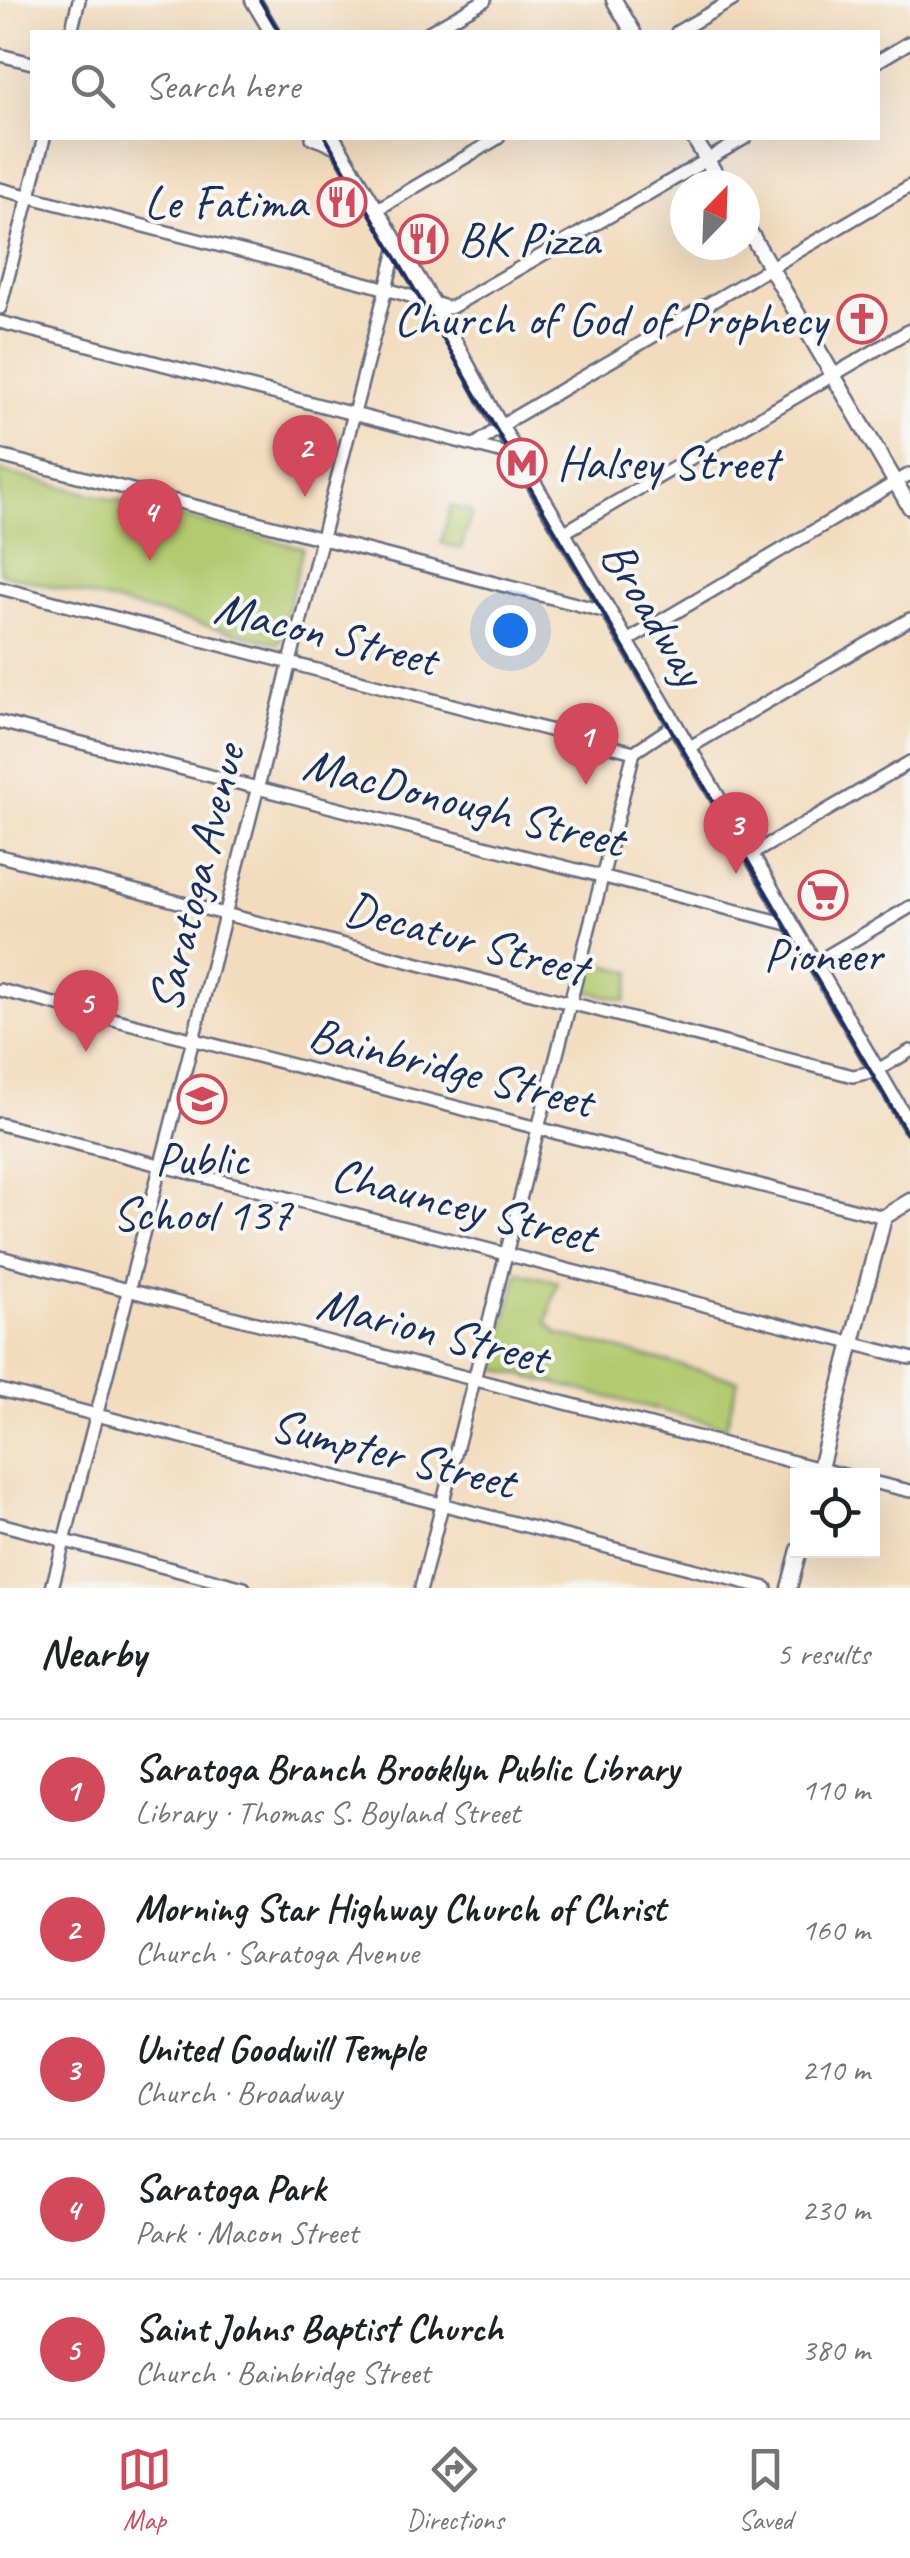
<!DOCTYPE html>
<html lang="en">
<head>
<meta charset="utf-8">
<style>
	body { margin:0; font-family:Caveat,sans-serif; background:#f2f2f2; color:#202124 }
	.controls { position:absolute; right:30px; bottom:30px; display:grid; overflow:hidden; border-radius:0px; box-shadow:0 10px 40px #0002 }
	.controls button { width:90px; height:90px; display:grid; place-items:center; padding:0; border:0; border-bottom:2px solid #e0e0e0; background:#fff; color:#202124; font:50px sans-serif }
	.compass { position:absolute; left:670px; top:170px; width:90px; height:90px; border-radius:50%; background:#fff; box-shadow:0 10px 40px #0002; rotate:23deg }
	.you { position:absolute; left:510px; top:630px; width:35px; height:35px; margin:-25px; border:8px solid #fff; border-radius:50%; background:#1a73e8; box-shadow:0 0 0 15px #1a73e833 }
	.badge { display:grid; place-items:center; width:65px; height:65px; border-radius:50%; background:#d1495b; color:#fff; font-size:32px; font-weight:700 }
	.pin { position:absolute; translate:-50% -82px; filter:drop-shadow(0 2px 5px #0008) }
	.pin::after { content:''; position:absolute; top:52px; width:35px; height:30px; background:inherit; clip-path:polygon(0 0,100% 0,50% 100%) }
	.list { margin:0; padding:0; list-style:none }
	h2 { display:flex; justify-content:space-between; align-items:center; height:130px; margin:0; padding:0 40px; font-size:42px }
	h2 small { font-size:32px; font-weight:400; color:#757577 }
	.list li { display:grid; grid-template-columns:65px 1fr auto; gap:30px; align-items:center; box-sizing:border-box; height:140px; padding:0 40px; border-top:2px solid #e0e0e0 }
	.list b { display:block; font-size:38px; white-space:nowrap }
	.list p { margin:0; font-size:32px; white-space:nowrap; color:#757577 }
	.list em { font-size:32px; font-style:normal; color:#757577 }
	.icon { flex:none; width:55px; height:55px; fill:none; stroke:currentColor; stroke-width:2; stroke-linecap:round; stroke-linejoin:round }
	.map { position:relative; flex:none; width:910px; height:1588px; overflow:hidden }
	.search { position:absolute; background:#fff; box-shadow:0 10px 40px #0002; left:30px; right:30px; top:30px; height:110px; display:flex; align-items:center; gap:25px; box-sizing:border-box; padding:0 35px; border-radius:0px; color:#757577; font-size:38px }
	.sheet { height:830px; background:#fff }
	nav { display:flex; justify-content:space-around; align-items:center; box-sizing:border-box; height:140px; border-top:2px solid #e0e0e0; background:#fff; font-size:28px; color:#757577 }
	nav a { display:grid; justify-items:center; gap:5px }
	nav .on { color:#d1495b }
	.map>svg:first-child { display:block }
</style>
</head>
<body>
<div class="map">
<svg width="910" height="1588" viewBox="0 0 910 1588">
	<rect width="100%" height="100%" fill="#f6f6f2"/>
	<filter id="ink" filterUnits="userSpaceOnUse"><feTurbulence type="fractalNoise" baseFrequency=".01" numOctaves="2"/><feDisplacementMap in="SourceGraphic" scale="20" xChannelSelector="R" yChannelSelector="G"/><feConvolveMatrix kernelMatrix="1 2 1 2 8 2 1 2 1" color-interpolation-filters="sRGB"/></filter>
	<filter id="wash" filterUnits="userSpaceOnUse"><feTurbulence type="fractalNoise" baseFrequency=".0048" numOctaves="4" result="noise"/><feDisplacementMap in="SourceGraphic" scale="40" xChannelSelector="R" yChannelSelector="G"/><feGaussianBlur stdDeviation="2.25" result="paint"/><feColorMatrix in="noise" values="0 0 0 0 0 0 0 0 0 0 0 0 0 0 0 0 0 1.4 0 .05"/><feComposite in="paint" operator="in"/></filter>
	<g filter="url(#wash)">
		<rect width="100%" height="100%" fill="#f3dcbe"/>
		<g fill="#b4ca6f" stroke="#687c66" stroke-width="2.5">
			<path d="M0,471L303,548L279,644L0,573Z"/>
			<path d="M451,506L472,512L461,549L441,543Z"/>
			<path d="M595,963L632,972L625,1001L587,991Z"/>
			<path d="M518,1272L558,1282L547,1322L558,1334L738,1380L726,1427L494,1368Z"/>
		</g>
	</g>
	<g filter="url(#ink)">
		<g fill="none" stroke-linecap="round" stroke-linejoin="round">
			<g stroke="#676c80" stroke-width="16">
				<g id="minor">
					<path d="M71,32L79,0"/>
					<path d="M429,32L485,0"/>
					<path d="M677,32L733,0"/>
					<path d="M0,55L32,63"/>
					<path d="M878,61L910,42"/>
					<path d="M312,138L339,148"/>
					<path d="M0,189L373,285L450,308L745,138"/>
					<path d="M376,210L498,138"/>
					<path d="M0,308L44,138"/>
					<path d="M0,322L519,457"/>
					<path d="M476,444L515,417L910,186"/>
					<path d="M0,456L611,613"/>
					<path d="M563,533L910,330"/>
					<path d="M0,588L634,752"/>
					<path d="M627,641L910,474"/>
					<path d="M0,722L792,925"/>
					<path d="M690,747L910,619"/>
					<path d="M752,854L910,762"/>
					<path d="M0,856L853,1076L876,1071L910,1051"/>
					<path d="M815,963L910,907"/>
					<path d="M0,990L884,1217"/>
					<path d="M0,1124L910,1358"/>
					<path d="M0,1257L848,1476"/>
					<path d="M0,1390L766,1588"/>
					<path d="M872,1482L910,1491"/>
					<path d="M0,1524L244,1588"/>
					<path d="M52,1588L397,246"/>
					<path d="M421,1588L634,752L676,724"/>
				</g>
			</g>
			<g stroke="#676c80" stroke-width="19">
				<g id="major">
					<path d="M253,0L272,32"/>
					<path d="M614,0L633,32"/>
					<path d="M333,138L441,317L495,417L910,1127"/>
					<path d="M694,138L722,185"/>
					<path d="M745,224L910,507"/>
					<path d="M818,1476L884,1217L910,1201"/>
					<path d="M789,1588L799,1550"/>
				</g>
			</g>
			<use href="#minor" stroke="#fff" stroke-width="11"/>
			<use href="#major" stroke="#fff" stroke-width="14"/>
			<g stroke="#1b2f5e" stroke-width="4">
				<path d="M260,0L279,32"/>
				<path d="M326,138L910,1139"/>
			</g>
		</g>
	</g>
	<defs>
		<g id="restaurant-ring" transform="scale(2.5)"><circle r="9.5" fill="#f6f6f2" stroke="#d1495b" stroke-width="1.5"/><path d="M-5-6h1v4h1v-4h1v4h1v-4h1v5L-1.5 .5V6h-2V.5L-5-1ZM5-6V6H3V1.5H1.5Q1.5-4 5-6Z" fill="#d1495b"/></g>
		<g id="church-ring" transform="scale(2.5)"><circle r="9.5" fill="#f6f6f2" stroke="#d1495b" stroke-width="1.5"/><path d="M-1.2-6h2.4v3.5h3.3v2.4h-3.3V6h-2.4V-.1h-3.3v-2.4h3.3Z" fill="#d1495b"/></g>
		<g id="metro-ring" transform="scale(2.5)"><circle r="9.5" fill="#f6f6f2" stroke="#d1495b" stroke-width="1.5"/><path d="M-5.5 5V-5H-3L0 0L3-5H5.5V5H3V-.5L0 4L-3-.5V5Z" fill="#d1495b"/></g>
		<g id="supermarket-ring" transform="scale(2.5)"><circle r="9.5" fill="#f6f6f2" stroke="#d1495b" stroke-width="1.5"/><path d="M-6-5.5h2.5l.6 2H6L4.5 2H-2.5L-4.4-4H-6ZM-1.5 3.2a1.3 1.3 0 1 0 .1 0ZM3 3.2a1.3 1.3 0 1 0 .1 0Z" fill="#d1495b"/></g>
		<g id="school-ring" transform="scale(2.5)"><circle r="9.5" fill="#f6f6f2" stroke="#d1495b" stroke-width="1.5"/><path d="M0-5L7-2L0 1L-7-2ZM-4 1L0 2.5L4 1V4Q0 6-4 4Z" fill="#d1495b"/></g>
	</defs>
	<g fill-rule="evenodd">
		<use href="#restaurant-ring" x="342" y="202"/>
		<use href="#restaurant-ring" x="423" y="239"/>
		<use href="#church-ring" x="862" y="319"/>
		<use href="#metro-ring" x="522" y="463"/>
		<use href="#supermarket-ring" x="823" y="895"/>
		<use href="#school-ring" x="202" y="1099"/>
	</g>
	<g text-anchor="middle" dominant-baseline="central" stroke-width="8" stroke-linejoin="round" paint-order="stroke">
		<g font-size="48" fill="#1b2f5e" stroke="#f6f6f2" text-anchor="end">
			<text x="307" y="202">Le Fatima</text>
			<text x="458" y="239" text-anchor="start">BK Pizza</text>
			<text x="827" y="319">Church of God of Prophecy</text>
			<text x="557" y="463" text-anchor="start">Halsey Street</text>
			<text x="823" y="955" text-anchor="middle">Pioneer</text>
			<text x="202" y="1159" text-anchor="middle">Public<tspan x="202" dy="55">School 137</tspan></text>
		</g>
		<g font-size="48" fill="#1b2f5e" stroke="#f6f6f2">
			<text transform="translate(654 613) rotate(59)">Broadway</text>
			<text transform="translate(326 633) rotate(14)">Macon Street</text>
			<text transform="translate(464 802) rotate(14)">MacDonough Street</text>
			<text transform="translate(196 878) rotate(-76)">Saratoga Avenue</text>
			<text transform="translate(466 938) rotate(15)">Decatur Street</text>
			<text transform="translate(451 1067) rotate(14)">Bainbridge Street</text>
			<text transform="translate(464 1205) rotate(14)">Chauncey Street</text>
			<text transform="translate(433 1330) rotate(14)">Marion Street</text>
			<text transform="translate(393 1453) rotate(14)">Sumpter Street</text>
		</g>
	</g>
</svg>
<div class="controls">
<button><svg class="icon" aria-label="locate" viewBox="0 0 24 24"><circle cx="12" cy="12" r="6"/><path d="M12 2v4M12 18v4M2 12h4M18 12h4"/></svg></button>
</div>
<svg class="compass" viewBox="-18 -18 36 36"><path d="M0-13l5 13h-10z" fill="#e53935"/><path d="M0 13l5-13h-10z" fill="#757577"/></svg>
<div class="you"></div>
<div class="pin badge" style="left:586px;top:785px">1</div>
<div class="pin badge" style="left:305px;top:497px">2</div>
<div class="pin badge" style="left:736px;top:874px">3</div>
<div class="pin badge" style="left:150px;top:561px">4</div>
<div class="pin badge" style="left:86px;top:1052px">5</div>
<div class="search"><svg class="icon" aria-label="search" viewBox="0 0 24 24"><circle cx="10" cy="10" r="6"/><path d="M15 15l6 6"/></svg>Search here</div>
</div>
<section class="sheet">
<h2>Nearby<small>5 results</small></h2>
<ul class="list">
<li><span class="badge">1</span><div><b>Saratoga Branch Brooklyn Public Library</b><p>Library · Thomas S. Boyland Street</p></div><em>110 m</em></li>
<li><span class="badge">2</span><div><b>Morning Star Highway Church of Christ</b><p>Church · Saratoga Avenue</p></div><em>160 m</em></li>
<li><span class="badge">3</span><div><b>United Goodwill Temple</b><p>Church · Broadway</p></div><em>210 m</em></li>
<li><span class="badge">4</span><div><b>Saratoga Park</b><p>Park · Macon Street</p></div><em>230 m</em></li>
<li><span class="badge">5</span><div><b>Saint Johns Baptist Church</b><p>Church · Bainbridge Street</p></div><em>380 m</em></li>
</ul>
</section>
<nav>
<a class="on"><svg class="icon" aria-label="map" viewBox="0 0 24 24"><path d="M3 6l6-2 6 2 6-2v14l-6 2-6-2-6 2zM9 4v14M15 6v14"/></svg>Map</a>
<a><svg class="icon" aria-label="directions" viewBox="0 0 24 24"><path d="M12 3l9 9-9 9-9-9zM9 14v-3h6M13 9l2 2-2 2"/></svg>Directions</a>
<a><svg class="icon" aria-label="saved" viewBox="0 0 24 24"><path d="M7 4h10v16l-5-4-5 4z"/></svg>Saved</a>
</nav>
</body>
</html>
